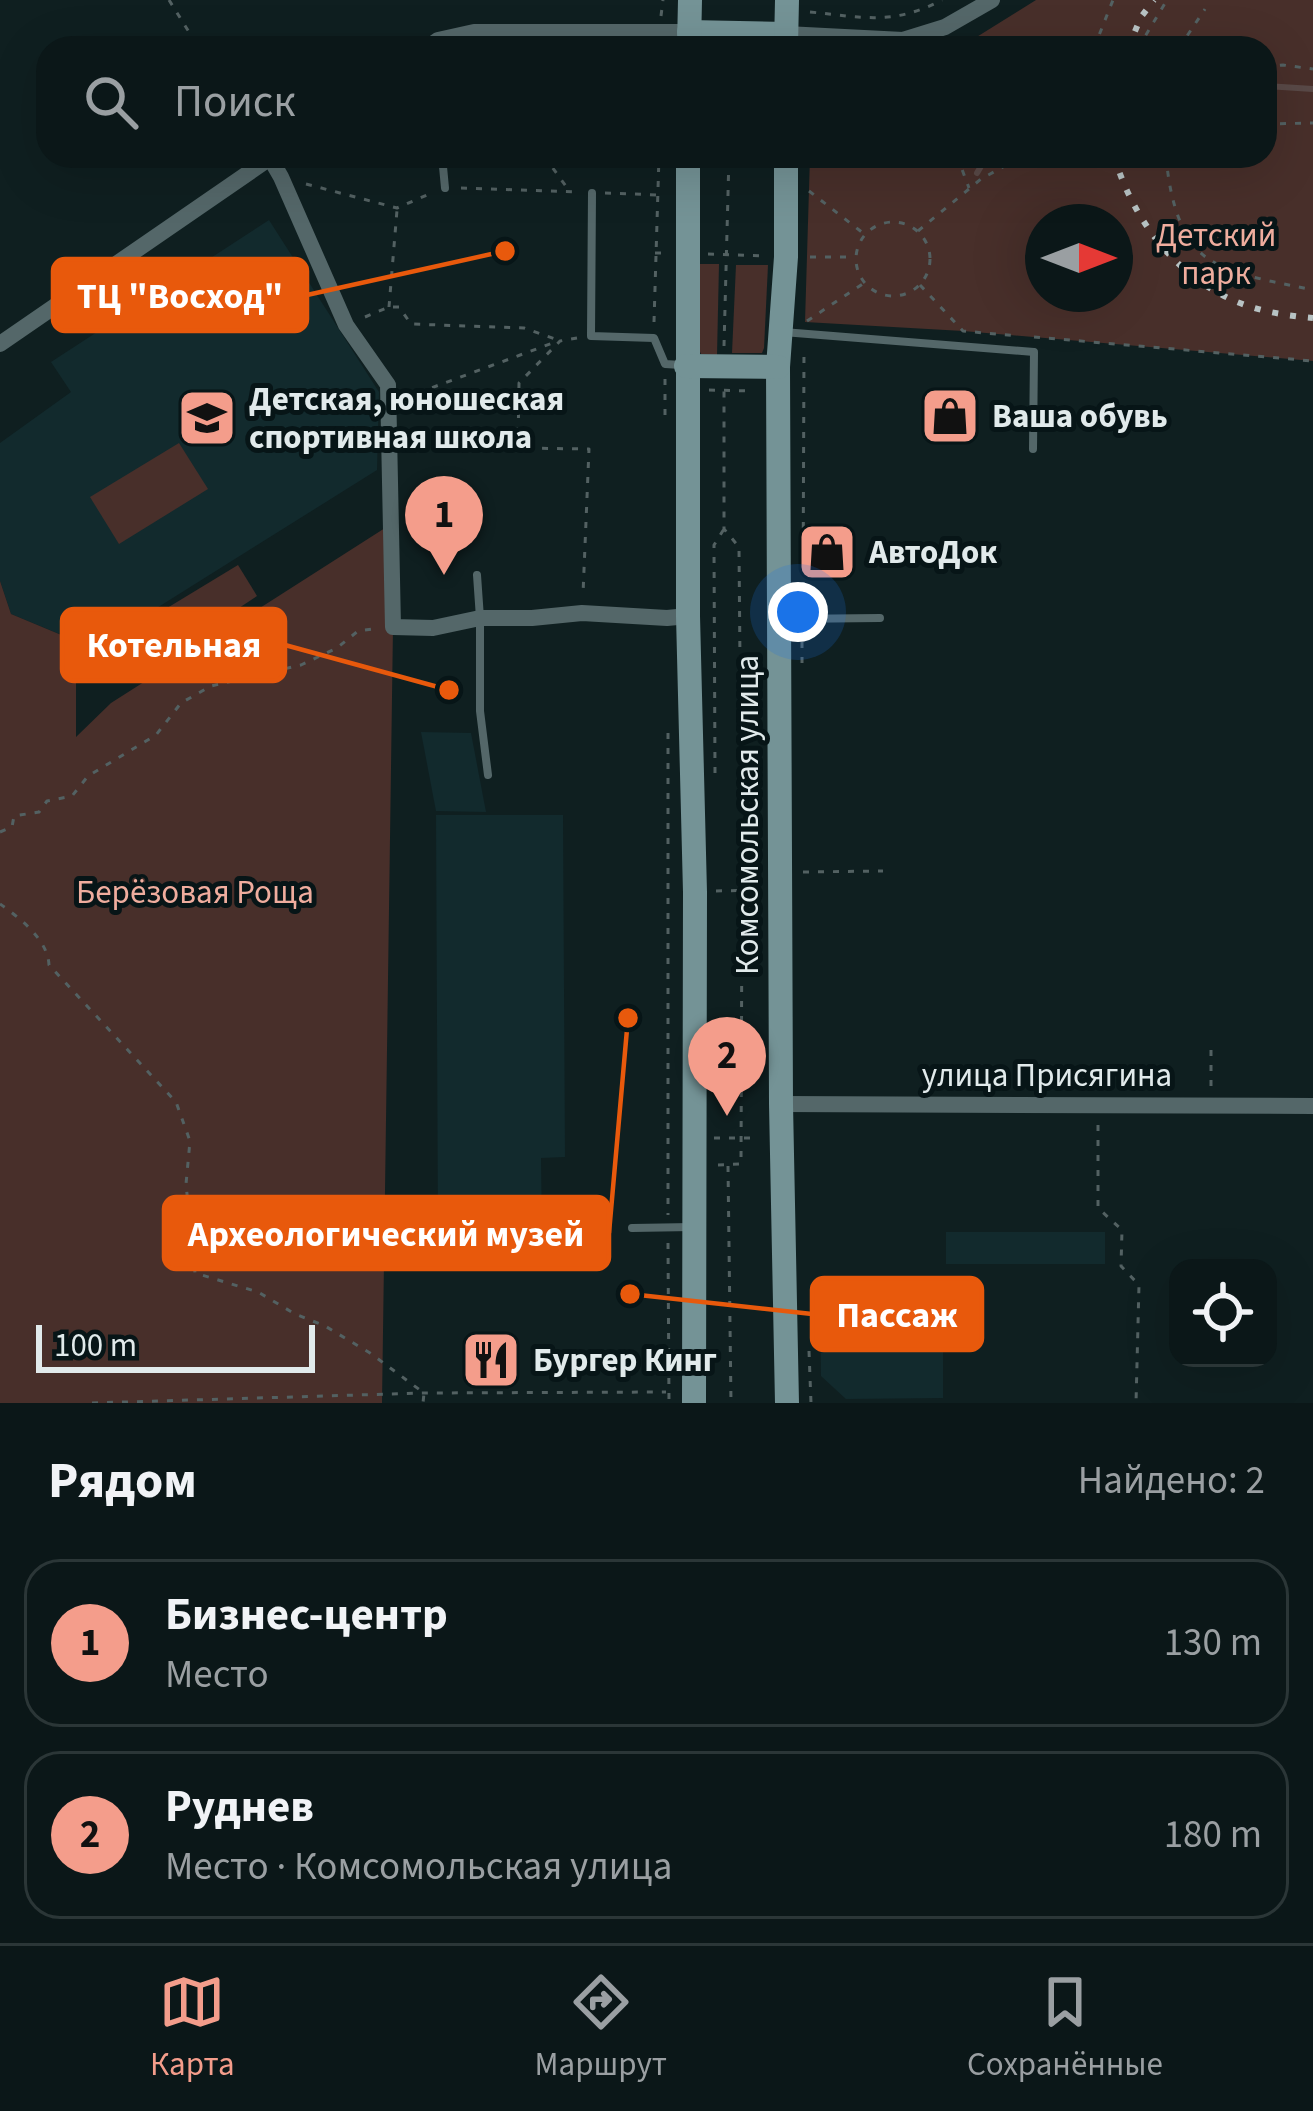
<!DOCTYPE html>
<html lang="ru">
<head>
<meta charset="utf-8">
<style>
	body { margin:0; font-family:"Source Sans 3",sans-serif; background:#192425; color:#f1f3f6 }
	.controls { position:absolute; right:36px; bottom:36px; display:grid; overflow:hidden; border-radius:24px; box-shadow:0 12px 48px #0002 }
	.controls button { width:108px; height:108px; display:grid; place-items:center; padding:0; border:0; border-bottom:3px solid #2b3637; background:#0b1718; color:#f1f3f6; font:60px sans-serif }
	.compass { position:absolute; left:1025px; top:204px; width:108px; height:108px; border-radius:50%; background:#0b1718; box-shadow:0 12px 48px #0002; rotate:90deg }
	.scale { position:absolute; left:36px; bottom:30px; width:279px; box-sizing:border-box; padding-left:12px; border:6px solid #e1eaeb; border-top:0; font-size:33px; line-height:42px; white-space:nowrap; color:#e1eaeb; -webkit-text-stroke:9px #071517; paint-order:stroke }
	.you { position:absolute; left:798px; top:612px; width:42px; height:42px; margin:-30px; border:9px solid #fff; border-radius:50%; background:#1a73e8; box-shadow:0 0 0 18px #1a73e833 }
	.badge { display:grid; place-items:center; width:78px; height:78px; border-radius:50%; background:#f49d8b; color:#111; font-size:39px; font-weight:700 }
	.pin { position:absolute; translate:-50% -99px; filter:drop-shadow(0 3px 6px #0008) }
	.pin::after { content:''; position:absolute; top:63px; width:42px; height:36px; background:inherit; clip-path:polygon(0 0,100% 0,50% 100%) }
	.list { margin:0; padding:0; list-style:none }
	h2 { display:flex; justify-content:space-between; align-items:center; height:156px; margin:0; padding:0 48px; font-size:51px }
	h2 small { font-size:39px; font-weight:400; color:#9a9fa2 }
	.list li { display:grid; grid-template-columns:78px 1fr auto; gap:36px; align-items:center; box-sizing:border-box; height:168px; margin:0 24px 24px; padding:0 24px; border:3px solid #2b3637; border-radius:36px }
	.list b { display:block; font-size:45px; white-space:nowrap }
	.list p { margin:0; font-size:39px; white-space:nowrap; color:#9a9fa2 }
	.list em { font-size:39px; font-style:normal; color:#9a9fa2 }
	.icon { flex:none; width:66px; height:66px; fill:none; stroke:currentColor; stroke-width:2; stroke-linecap:round; stroke-linejoin:round }
	.map { position:relative; flex:none; width:1313px; height:1403px; overflow:hidden }
	.search { position:absolute; background:#0b1718; box-shadow:0 12px 48px #0002; left:36px; right:36px; top:36px; height:132px; display:flex; align-items:center; gap:30px; box-sizing:border-box; padding:0 42px; border-radius:36px; color:#9a9fa2; font-size:45px }
	.sheet { height:540px; background:#0b1718 }
	nav { display:flex; justify-content:space-around; align-items:center; box-sizing:border-box; height:168px; border-top:3px solid #2b3637; background:#0b1718; font-size:33px; color:#9a9fa2 }
	nav a { display:grid; justify-items:center; gap:6px }
	nav .on { color:#f49d8b }
	.map>svg:first-child { display:block }
</style>
</head>
<body>
<div class="map">
<svg width="1313" height="1403" viewBox="0 0 1313 1403">
	<rect width="100%" height="100%" fill="#0f1f20"/>
	<g fill="#122a2d">
		<path d="M269,220L379,392L377,470L93,648L11,614L0,581V443L71,392L51,362Z"/>
		<path d="M421,732L471,733L486,812L436,811Z"/>
		<path d="M436,815H563L565,1157L541,1158L542,1232H438Z"/>
		<rect x="946" y="1232" width="159" height="32"/>
		<path d="M836,1285H943V1398L846,1399L821,1376L820,1299H836Z"/>
	</g>
	<g fill="#482f2a" fill-rule="evenodd">
		<path d="M1036,0H1313V361L963,331L805,322L810,156H1265V48H959ZM1043,222H1115V294H1043Z"/>
		<path d="M698,264H719L717,355L701,354L696,343Z"/>
		<path d="M736,265H768L764,348L762,353H732Z"/>
		<path d="M179,443L208,489L119,544L90,497Z"/>
		<path d="M385,528L393,627L382,1403H0V581L11,614L71,639L76,680V737L111,703Z"/>
		<path d="M238,565L257,596L139,674L116,639Z"/>
	</g>
	<g fill="none" stroke-linecap="round" stroke-linejoin="round">
		<g stroke="#594947" stroke-width="6">
			<path d="M1265,86L1313,89"/>
			<path d="M977,173L987,156"/>
		</g>
		<g stroke="#536162" stroke-width="3" stroke-dasharray="6 9" stroke-linecap="butt">
			<path d="M169,0L199,48"/>
			<path d="M810,12C862,17 892,26 942,0"/>
			<path d="M661,16L663,0"/>
			<path d="M970,44L975,48"/>
			<path d="M1094,48L1113,0"/>
			<path d="M1138,48L1167,0"/>
			<path d="M1179,48L1205,9"/>
			<path d="M1265,67L1283,65L1313,69"/>
			<path d="M1265,124L1313,123"/>
			<path d="M544,156L568,189"/>
			<path d="M957,156L969,188"/>
			<path d="M1166,156C1169,191 1178,240 1210,260C1237,277 1282,283 1313,290"/>
			<path d="M306,184L397,208L434,192"/>
			<path d="M461,188L577,192"/>
			<path d="M809,191L863,233"/>
			<path d="M605,193L659,195"/>
			<circle cx="893" cy="259" r="37"/>
			<path d="M918,231L981,179L1023,156"/>
			<path d="M655,253H668"/>
			<path d="M708,254L764,256"/>
			<path d="M810,257H854"/>
			<path d="M920,285L963,331L1018,336"/>
			<path d="M389,307L397,210"/>
			<path d="M365,317L389,307H399L411,324L524,328L558,340"/>
			<path d="M807,321L864,283"/>
			<path d="M654,322L659,156"/>
			<path d="M1034,337L1313,361"/>
			<path d="M577,338L560,341L519,383L518,448L589,449L583,594"/>
			<path d="M724,346L729,156"/>
			<path d="M665,379V417"/>
			<path d="M709,390L754,391"/>
			<path d="M404,398L558,341"/>
			<path d="M803,603L804,349"/>
			<path d="M802,663V631"/>
			<path d="M668,733V1215"/>
			<path d="M715,773L714,545L724,529"/>
			<path d="M0,832L12,827L14,816L39,812L47,801L72,796L88,776L156,735L181,703L211,686L301,665L337,648L358,631L373,629"/>
			<path d="M803,872L883,871"/>
			<path d="M716,891L760,890"/>
			<path d="M0,904C20,918 48,940 49,965L176,1102L190,1141L186,1184L195,1273L258,1292L295,1314L325,1326L370,1353L424,1393L423,1403"/>
			<path d="M1211,1050V1090"/>
			<path d="M1098,1125V1208L1122,1230L1121,1266L1139,1285L1136,1403"/>
			<path d="M714,1138H758"/>
			<path d="M718,1165L741,1164L742,891L739,547L724,529V386"/>
			<path d="M728,1166L731,1403"/>
			<path d="M668,1243L669,1403"/>
			<path d="M809,1351L811,1403"/>
			<path d="M92,1403L424,1393L666,1392"/>
		</g>
		<g stroke="#546769" stroke-width="8">
			<path d="M442,156L445,188"/>
			<path d="M592,193L591,336L654,338L665,364L681,365"/>
			<path d="M783,332L1034,352L1033,449"/>
			<path d="M477,575L480,618V711L488,775"/>
			<path d="M786,619L880,618"/>
			<path d="M632,1228L692,1227"/>
		</g>
		<g stroke="#546769" stroke-width="16">
			<path d="M786,34L903,40L945,27L992,0"/>
			<path d="M427,48L438,40L474,32H689"/>
			<path d="M270,158L281,177L346,325L388,385L393,627L433,628L480,618H532L582,613L667,618L688,616"/>
			<path d="M0,344L273,156"/>
			<path d="M781,1104L1313,1106"/>
		</g>
		<g stroke="#749396" stroke-width="24">
			<path d="M689,32L786,34"/>
			<path d="M689,46L690,0"/>
			<path d="M786,46L787,0"/>
			<path d="M688,156V616L695,892L694,1403"/>
			<path d="M786,156V257L778,367L781,1104L787,1403"/>
			<path d="M686,366L778,367"/>
		</g>
		<g stroke="#b8c3c4" stroke-width="6" stroke-dasharray="6 12" stroke-linecap="butt">
			<path d="M1128,48L1141,17L1154,0"/>
			<path d="M1114,156C1134,223 1180,283 1248,306C1269,313 1291,316 1313,318"/>
		</g>
	</g>
	<defs>
		<g id="shop-square" transform="scale(3)"><rect x="-9" y="-9" width="18" height="18" rx="4" fill="#f49d8b" stroke="#071517"/><path d="M-5-2.5h2.3a2.7 3.5 0 0 1 5.4 0H5L5.5 6h-11ZM-1.5-2.5h3a1.5 2.3 0 0 0-3 0Z" fill="#111"/></g>
		<g id="school-square" transform="scale(3)"><rect x="-9" y="-9" width="18" height="18" rx="4" fill="#f49d8b" stroke="#071517"/><path d="M0-5L7-2L0 1L-7-2ZM-4 1L0 2.5L4 1V4Q0 6-4 4Z" fill="#111"/></g>
		<g id="restaurant-square" transform="scale(3)"><rect x="-9" y="-9" width="18" height="18" rx="4" fill="#f49d8b" stroke="#071517"/><path d="M-5-6h1v4h1v-4h1v4h1v-4h1v5L-1.5 .5V6h-2V.5L-5-1ZM5-6V6H3V1.5H1.5Q1.5-4 5-6Z" fill="#111"/></g>
	</defs>
	<g fill-rule="evenodd">
		<use href="#shop-square" x="950" y="416"/>
		<use href="#school-square" x="207" y="418"/>
		<use href="#shop-square" x="827" y="552"/>
		<use href="#restaurant-square" x="491" y="1360"/>
	</g>
	<g text-anchor="middle" dominant-baseline="central" stroke-width="10" stroke-linejoin="round" paint-order="stroke">
		<g font-size="33" fill="#efad9e" stroke="#071517">
			<text x="1216" y="235">Детский<tspan x="1216" dy="38">парк</tspan></text>
			<text x="195" y="892">Берёзовая Роща</text>
		</g>
		<g font-size="33" font-weight="bold" fill="#e1eaeb" stroke="#071517" text-anchor="start">
			<text x="249" y="399">Детская, юношеская<tspan x="249" dy="38">спортивная школа</tspan></text>
			<text x="992" y="416">Ваша обувь</text>
			<text x="869" y="552">АвтоДок</text>
			<text x="533" y="1360">Бургер Кинг</text>
		</g>
		<g font-size="33" fill="#e1eaeb" stroke="#071517">
			<text transform="translate(747 815) rotate(-90)">Комсомольская улица</text>
			<text x="1047" y="1075">улица Присягина</text>
		</g>
	</g>
	<path fill="none" stroke="#e8590c" stroke-width="4.5" d="M505 251L307 295M449 690L285 645M628 1018L609 1233M630 1294L812 1314"/>
	<g fill="#e8590c" stroke="#071517" stroke-width="4.5">
		<circle cx="505" cy="251" r="12"/>
		<circle cx="449" cy="690" r="12"/>
		<circle cx="628" cy="1018" r="12"/>
		<circle cx="630" cy="1294" r="12"/>
	</g>
	<g fill="#e8590c" stroke="#e8590c" stroke-width="4.5">
		<rect x="53" y="259" width="254" height="72" rx="12"/>
		<rect x="62" y="609" width="223" height="72" rx="12"/>
		<rect x="164" y="1197" width="445" height="72" rx="12"/>
		<rect x="812" y="1278" width="170" height="72" rx="12"/>
	</g>
	<g font-size="36" text-anchor="middle" font-weight="bold" fill="#fff">
		<text x="180" y="308">ТЦ "Восход"</text>
		<text x="174" y="657">Котельная</text>
		<text x="386" y="1246">Археологический музей</text>
		<text x="897" y="1327">Пассаж</text>
	</g>
</svg>
<div class="controls">
<button><svg class="icon" aria-label="locate" viewBox="0 0 24 24"><circle cx="12" cy="12" r="6"/><path d="M12 2v4M12 18v4M2 12h4M18 12h4"/></svg></button>
</div>
<svg class="compass" viewBox="-18 -18 36 36"><path d="M0-13l5 13h-10z" fill="#e53935"/><path d="M0 13l5-13h-10z" fill="#9a9fa2"/></svg>
<div class="scale">100 m</div>
<div class="you"></div>
<div class="pin badge" style="left:444px;top:575px">1</div>
<div class="pin badge" style="left:727px;top:1116px">2</div>
<div class="search"><svg class="icon" aria-label="search" viewBox="0 0 24 24"><circle cx="10" cy="10" r="6"/><path d="M15 15l6 6"/></svg>Поиск</div>
</div>
<section class="sheet">
<h2>Рядом<small>Найдено: 2</small></h2>
<ul class="list">
<li><span class="badge">1</span><div><b>Бизнес-центр</b><p>Место</p></div><em>130 m</em></li>
<li><span class="badge">2</span><div><b>Руднев</b><p>Место · Комсомольская улица</p></div><em>180 m</em></li>
</ul>
</section>
<nav>
<a class="on"><svg class="icon" aria-label="map" viewBox="0 0 24 24"><path d="M3 6l6-2 6 2 6-2v14l-6 2-6-2-6 2zM9 4v14M15 6v14"/></svg>Карта</a>
<a><svg class="icon" aria-label="directions" viewBox="0 0 24 24"><path d="M12 3l9 9-9 9-9-9zM9 14v-3h6M13 9l2 2-2 2"/></svg>Маршрут</a>
<a><svg class="icon" aria-label="saved" viewBox="0 0 24 24"><path d="M7 4h10v16l-5-4-5 4z"/></svg>Сохранённые</a>
</nav>
</body>
</html>
